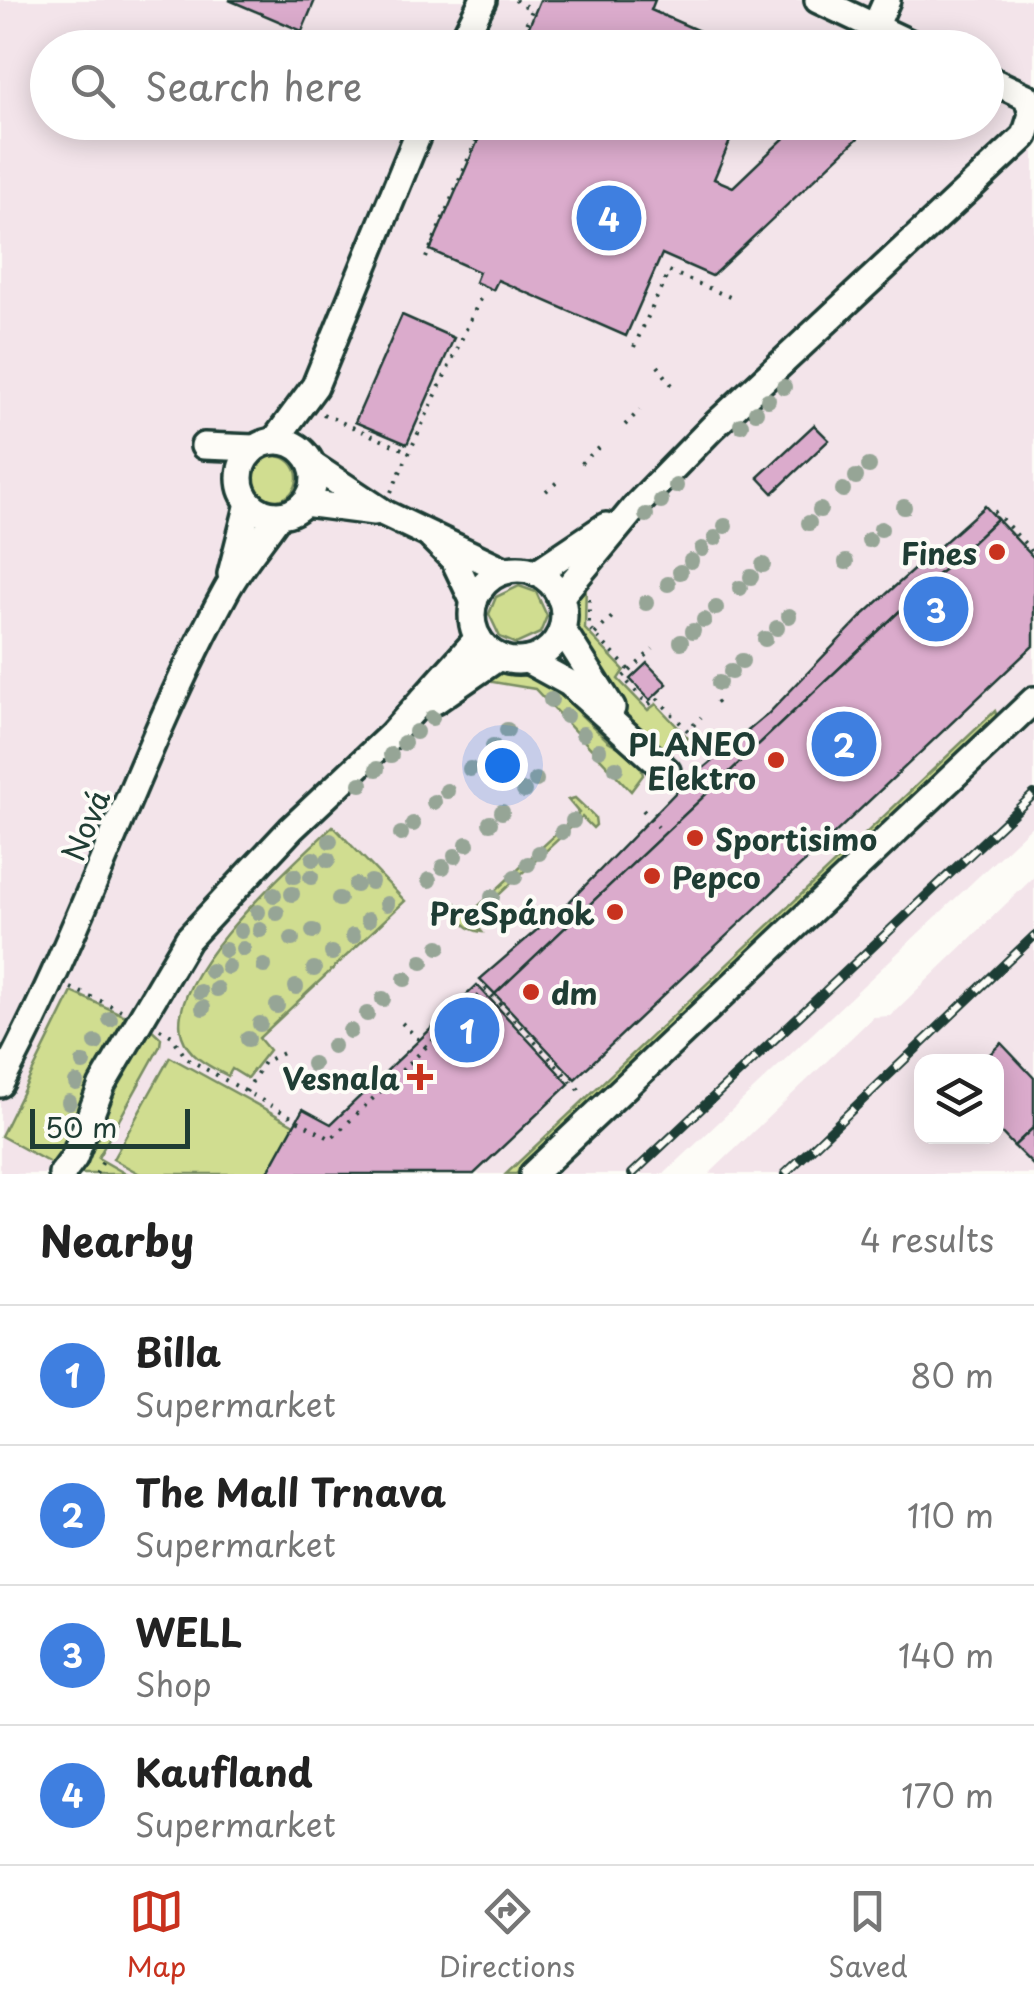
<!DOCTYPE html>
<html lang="en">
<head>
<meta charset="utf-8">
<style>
	body { margin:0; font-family:"Playpen Sans",sans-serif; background:#f2f2f2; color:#222 }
	.controls { position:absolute; right:30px; bottom:30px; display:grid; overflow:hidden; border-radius:20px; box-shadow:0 5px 25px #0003 }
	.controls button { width:90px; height:90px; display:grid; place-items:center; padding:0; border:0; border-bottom:2px solid #e0e0e0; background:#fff; color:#222; font:50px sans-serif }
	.scale { position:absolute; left:30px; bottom:25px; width:160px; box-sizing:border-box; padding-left:10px; border:5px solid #1f3d34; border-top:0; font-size:28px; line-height:35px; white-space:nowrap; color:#1f3d34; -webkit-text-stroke:8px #fdfcf7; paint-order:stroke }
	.you { position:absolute; left:502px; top:765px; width:35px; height:35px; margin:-25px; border:8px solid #fff; border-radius:50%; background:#1a73e8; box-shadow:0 0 0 15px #1a73e833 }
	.badge { display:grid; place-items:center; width:65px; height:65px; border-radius:50%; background:#c8321e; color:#fff; font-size:32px; font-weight:700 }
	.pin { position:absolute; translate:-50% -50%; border:5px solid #fff; box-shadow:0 2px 10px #0006 }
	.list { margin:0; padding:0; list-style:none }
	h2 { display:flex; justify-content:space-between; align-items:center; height:130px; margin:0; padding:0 40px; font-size:42px }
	h2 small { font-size:32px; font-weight:400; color:#767676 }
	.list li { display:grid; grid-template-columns:65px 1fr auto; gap:30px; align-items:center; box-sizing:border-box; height:140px; padding:0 40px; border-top:2px solid #e0e0e0 }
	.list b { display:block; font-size:38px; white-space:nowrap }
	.list p { margin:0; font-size:32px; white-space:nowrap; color:#767676 }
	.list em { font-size:32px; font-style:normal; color:#767676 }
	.icon { flex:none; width:55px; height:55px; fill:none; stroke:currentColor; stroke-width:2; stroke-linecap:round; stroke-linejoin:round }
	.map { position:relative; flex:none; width:1034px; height:1174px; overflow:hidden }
	.search { position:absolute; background:#fff; box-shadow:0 5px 25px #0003; left:30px; right:30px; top:30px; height:110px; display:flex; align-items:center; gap:25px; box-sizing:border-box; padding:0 35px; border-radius:55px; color:#767676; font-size:38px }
	.sheet { height:690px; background:#fff }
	nav { display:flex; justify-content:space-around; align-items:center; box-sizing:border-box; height:140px; border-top:2px solid #e0e0e0; background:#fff; font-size:28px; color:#767676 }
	nav a { display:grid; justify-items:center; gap:5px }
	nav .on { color:#c8321e }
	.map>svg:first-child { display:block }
</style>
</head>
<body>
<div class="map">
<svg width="1034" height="1174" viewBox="0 0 1034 1174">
	<rect width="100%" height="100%" fill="#fdfcf7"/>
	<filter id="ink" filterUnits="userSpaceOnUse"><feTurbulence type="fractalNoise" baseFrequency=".01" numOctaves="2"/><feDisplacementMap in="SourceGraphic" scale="20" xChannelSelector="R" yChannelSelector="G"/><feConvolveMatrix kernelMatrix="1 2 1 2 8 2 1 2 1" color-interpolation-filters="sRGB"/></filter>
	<g filter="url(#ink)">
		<g fill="#f3e4ea" fill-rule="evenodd">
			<path d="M0,0H1034V824L664,1174H0ZM48,48H986V122H48Z"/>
			<path d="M1034,877V1174H709L873,1017L890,1016ZM922,1062H996V1136H922Z"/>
		</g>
		<g fill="#d0dd90" stroke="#788d62" stroke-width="2.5">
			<circle cx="275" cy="478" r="22"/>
			<path d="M586,578L585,629L624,670L618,679L648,710L656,704L688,738L669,750C642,741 576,658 573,630C571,610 576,594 586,578Z"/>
			<path d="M519,586L536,592L547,616L540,633L516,644L500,637L489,614L496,597Z"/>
			<path d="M538,671L566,691L581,715L608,741L639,759L643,775L631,791L535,689L487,681L490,672Z"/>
			<path d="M995,711L998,720L516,1174H506Z"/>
			<path d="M575,798L595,817L596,825L593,828L582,817L472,920L482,932C469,931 453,918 457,904L469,915L579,813L568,800Z"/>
			<path d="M333,826L405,901L259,1038L269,1050L247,1078L232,1069L228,1076C209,1066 189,1057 182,1036C163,978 294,863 333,826Z"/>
			<path d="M72,992L128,1017L96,1070L69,1141L54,1165L1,1136Z"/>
			<path d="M150,1028L161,1038L160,1046L98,1158L126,1174H81L110,1093Z"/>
			<path d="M170,1057L294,1125L267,1174H140L113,1159Z"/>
		</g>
		<g fill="#dbabcc" stroke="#1f3d34" stroke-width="2.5">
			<path d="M229,0H315L302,31Z"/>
			<path d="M540,0H655L651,10L738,48H520Z"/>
			<path d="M486,122H738L714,179L733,187L801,122H875L712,276L662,254L626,336L498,280L493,290L475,282L479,272L430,250Z"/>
			<path d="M402,315L454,338L407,444L355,422Z"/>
			<path d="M814,425L829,440L773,493L758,477Z"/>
			<path d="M985,506L997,519L495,994L480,979L568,903L682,786L768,714L863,615Z"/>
			<path d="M997,519L1034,558V645L575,1079L495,994Z"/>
			<path d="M647,663L667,684L650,700L630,679Z"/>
			<path d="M477,985L569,1084L474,1174H267L303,1109L331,1124Z"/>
			<path d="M1001,1043L1034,1078V1127L1014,1146L996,1127V1062H982Z"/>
			<path d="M1034,1127V1166L1014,1146Z"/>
		</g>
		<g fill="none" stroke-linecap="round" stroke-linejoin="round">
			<g stroke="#1f3d34" stroke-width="32">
				<g id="minor">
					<path d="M818,0L920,48"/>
					<path d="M875,27L887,0"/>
					<path d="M459,48L483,0"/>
					<path d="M275,440L315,386L423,122"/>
					<circle cx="277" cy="478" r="37"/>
					<path d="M204,446L254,448"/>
					<path d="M312,465L386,514L506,571"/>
					<path d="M304,503L374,512"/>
					<path d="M432,538L454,560L474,602"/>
					<circle cx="518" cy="615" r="46"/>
					<path d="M536,573L606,526"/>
					<path d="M231,574L249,503"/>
					<path d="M560,597L635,507L712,428L1025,136L1032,114L1027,97L986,78"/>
					<path d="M562,629L612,708"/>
					<path d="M527,660L569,683L667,771"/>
					<path d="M435,701L499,657"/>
					<path d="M0,1084C86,925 139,750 226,591C240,565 261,541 278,516"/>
					<path d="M62,1174L74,1158L102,1085L188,939L291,829L391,735L478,638"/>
					<path d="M533,1174L1034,700"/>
				</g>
			</g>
			<g stroke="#1f3d34" stroke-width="4" stroke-dasharray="2.5 8" stroke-linecap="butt">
				<path d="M515,0L532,10L516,48"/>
				<path d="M426,258L484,122"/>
				<path d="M634,347L669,271L732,298"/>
				<path d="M658,366L672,385"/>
				<path d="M323,414L409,452"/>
				<path d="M625,425L640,410"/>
				<path d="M581,463L604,444"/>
				<path d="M546,491L561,479"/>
				<path d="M391,492L481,297"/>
				<path d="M994,511L1034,553"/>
				<path d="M589,599V628L630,671L623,677L648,705L657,698L688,731L701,717"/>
				<path d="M595,634L617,612"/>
				<path d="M630,671L653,649"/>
				<path d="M716,703L719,700"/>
				<path d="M643,810L658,827"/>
				<path d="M71,988L121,1010"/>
				<path d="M402,1023L426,1047"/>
				<path d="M160,1029L172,1036L186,1058L331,1139L486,989L583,1094"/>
				<path d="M246,1092L264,1062L285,1052"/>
				<path d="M96,1174L105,1158"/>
			</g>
			<use href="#minor" stroke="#fdfcf7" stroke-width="25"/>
			<g stroke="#1f3d34" stroke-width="10">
				<g id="rail">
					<path d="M632,1174L1034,794"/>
					<path d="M785,1174L1034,936"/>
				</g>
			</g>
			<use href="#rail" stroke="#fdfcf7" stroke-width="6" stroke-dasharray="19" stroke-linecap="butt"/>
		</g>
		<g fill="#96a596">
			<circle cx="784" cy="387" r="8"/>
			<circle cx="768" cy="400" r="8"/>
			<circle cx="756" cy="412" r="8"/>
			<circle cx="741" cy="425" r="8"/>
			<circle cx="869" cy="466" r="8"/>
			<circle cx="856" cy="477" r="8"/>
			<circle cx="676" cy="486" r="8"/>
			<circle cx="843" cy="490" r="8"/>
			<circle cx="661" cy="501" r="8"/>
			<circle cx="904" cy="507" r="8"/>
			<circle cx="820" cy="510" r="8"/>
			<circle cx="646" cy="515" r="8"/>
			<circle cx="809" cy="523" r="8"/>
			<circle cx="725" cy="526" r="8"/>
			<circle cx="881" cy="529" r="8"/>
			<circle cx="715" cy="538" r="8"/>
			<circle cx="869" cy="540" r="8"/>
			<circle cx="702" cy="549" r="8"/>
			<circle cx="691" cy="561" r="8"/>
			<circle cx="846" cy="562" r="8"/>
			<circle cx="763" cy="565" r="8"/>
			<circle cx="680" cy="572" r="8"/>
			<circle cx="751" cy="577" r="8"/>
			<circle cx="668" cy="584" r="8"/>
			<circle cx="740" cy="588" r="8"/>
			<circle cx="646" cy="603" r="8"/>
			<circle cx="716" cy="608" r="8"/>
			<circle cx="789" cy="616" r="8"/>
			<circle cx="704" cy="620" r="8"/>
			<circle cx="777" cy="628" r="8"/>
			<circle cx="693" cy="631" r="8"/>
			<circle cx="765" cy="639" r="8"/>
			<circle cx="681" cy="642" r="8"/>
			<circle cx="742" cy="661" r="8"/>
			<circle cx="731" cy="672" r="8"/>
			<circle cx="719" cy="683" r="8"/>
			<circle cx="551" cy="700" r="8"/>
			<circle cx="566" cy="716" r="8"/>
			<circle cx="432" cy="718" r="8"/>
			<circle cx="507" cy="730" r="8"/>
			<circle cx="416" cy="732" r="8"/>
			<circle cx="583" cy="734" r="8"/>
			<circle cx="404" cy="743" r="8"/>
			<circle cx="493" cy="746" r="8"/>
			<circle cx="599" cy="750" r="8"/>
			<circle cx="391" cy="755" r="8"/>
			<circle cx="616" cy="768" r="8"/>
			<circle cx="377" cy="769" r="8"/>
			<circle cx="470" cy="769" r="8"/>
			<circle cx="536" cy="780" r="8"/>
			<circle cx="361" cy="784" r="8"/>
			<circle cx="447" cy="791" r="8"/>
			<circle cx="524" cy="791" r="8"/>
			<circle cx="434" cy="802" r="8"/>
			<circle cx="502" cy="812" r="8"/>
			<circle cx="573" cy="821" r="8"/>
			<circle cx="490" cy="823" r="8"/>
			<circle cx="413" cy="824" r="8"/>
			<circle cx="562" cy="832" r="8"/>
			<circle cx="401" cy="834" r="8"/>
			<circle cx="330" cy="841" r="8"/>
			<circle cx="467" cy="844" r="8"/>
			<circle cx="539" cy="853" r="8"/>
			<circle cx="455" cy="856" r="8"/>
			<circle cx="313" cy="859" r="8"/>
			<circle cx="328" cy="860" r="8"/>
			<circle cx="528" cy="864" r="8"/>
			<circle cx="443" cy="867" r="8"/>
			<circle cx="294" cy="876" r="8"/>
			<circle cx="311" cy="877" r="8"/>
			<circle cx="515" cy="877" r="8"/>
			<circle cx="429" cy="880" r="8"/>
			<circle cx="371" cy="882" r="8"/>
			<circle cx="356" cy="885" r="8"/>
			<circle cx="292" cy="894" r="8"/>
			<circle cx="274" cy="895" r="8"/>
			<circle cx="492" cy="897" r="8"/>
			<circle cx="339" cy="899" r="8"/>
			<circle cx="387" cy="904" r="8"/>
			<circle cx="258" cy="912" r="8"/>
			<circle cx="277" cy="913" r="8"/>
			<circle cx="368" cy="920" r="8"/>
			<circle cx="260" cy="930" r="8"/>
			<circle cx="241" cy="931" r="8"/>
			<circle cx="313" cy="931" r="8"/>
			<circle cx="353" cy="936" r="8"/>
			<circle cx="292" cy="939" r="8"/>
			<circle cx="439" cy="947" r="8"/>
			<circle cx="243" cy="949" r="8"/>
			<circle cx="225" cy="950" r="8"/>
			<circle cx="332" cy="953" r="8"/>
			<circle cx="422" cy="962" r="8"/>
			<circle cx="264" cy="966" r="8"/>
			<circle cx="228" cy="967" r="8"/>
			<circle cx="314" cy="969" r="8"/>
			<circle cx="211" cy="971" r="8"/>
			<circle cx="405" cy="979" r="8"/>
			<circle cx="296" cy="987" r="8"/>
			<circle cx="217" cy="989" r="8"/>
			<circle cx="200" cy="992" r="8"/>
			<circle cx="383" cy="999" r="8"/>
			<circle cx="277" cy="1006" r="8"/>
			<circle cx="203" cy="1008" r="8"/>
			<circle cx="367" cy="1014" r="8"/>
			<circle cx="110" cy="1019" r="8"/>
			<circle cx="260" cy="1024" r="8"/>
			<circle cx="350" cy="1031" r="8"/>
			<circle cx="248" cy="1039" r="8"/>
			<circle cx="96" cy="1043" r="8"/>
			<circle cx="333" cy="1046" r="8"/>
			<circle cx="83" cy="1063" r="8"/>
			<circle cx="313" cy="1064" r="8"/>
			<circle cx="76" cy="1083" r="8"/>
			<circle cx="69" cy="1102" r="8"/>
			<circle cx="63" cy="1124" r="8"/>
		</g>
	</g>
	<g fill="#c8321e" stroke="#fdfcf7" stroke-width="4">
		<circle cx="997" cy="552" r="10"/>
		<circle cx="776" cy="760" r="10"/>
		<circle cx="695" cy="838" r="10"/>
		<circle cx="652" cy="876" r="10"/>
		<circle cx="615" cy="912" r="10"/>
		<circle cx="531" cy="992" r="10"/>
		<path d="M415 1062h10v10h10v10h-10v10h-10v-10h-10v-10h10z"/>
	</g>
	<g text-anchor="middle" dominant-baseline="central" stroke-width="8" stroke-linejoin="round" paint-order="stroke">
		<g font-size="30" font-weight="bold" fill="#1f3d34" stroke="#fdfcf7" text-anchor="end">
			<text x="977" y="552">Fines</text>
			<text x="756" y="743">PLANEO<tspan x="756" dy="34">Elektro</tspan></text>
			<text x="715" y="838" text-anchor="start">Sportisimo</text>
			<text x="672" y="876" text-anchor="start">Pepco</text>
			<text x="595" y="912">PreSpánok</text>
			<text x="551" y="992" text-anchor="start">dm</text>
			<text x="400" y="1077">Vesnala</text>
		</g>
		<g font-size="30" fill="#1f3d34" stroke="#fdfcf7">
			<text transform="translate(85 825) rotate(-67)">Nová</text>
		</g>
	</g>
</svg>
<div class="controls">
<button><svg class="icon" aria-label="layers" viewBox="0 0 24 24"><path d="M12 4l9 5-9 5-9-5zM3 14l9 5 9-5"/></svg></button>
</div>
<div class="scale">50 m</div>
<div class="you"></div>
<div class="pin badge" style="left:467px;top:1030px;background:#3f7fe0">1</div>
<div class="pin badge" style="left:844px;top:744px;background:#3f7fe0">2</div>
<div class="pin badge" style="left:936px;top:609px;background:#3f7fe0">3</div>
<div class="pin badge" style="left:609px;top:218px;background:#3f7fe0">4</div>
<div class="search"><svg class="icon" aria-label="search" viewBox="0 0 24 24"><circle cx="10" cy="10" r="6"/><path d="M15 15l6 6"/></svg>Search here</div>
</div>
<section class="sheet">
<h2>Nearby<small>4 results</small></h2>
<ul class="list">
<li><span class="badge" style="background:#3f7fe0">1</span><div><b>Billa</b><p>Supermarket</p></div><em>80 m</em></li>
<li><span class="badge" style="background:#3f7fe0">2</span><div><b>The Mall Trnava</b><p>Supermarket</p></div><em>110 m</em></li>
<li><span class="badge" style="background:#3f7fe0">3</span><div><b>WELL</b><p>Shop</p></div><em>140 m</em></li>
<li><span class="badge" style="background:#3f7fe0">4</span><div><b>Kaufland</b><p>Supermarket</p></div><em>170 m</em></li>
</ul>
</section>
<nav>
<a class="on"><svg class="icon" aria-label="map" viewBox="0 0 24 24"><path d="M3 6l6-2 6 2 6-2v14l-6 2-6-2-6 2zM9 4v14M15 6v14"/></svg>Map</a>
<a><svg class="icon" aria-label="directions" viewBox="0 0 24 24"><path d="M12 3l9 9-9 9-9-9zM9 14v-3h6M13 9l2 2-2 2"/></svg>Directions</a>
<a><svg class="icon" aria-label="saved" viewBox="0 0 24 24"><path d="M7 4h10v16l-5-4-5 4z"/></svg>Saved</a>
</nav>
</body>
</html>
